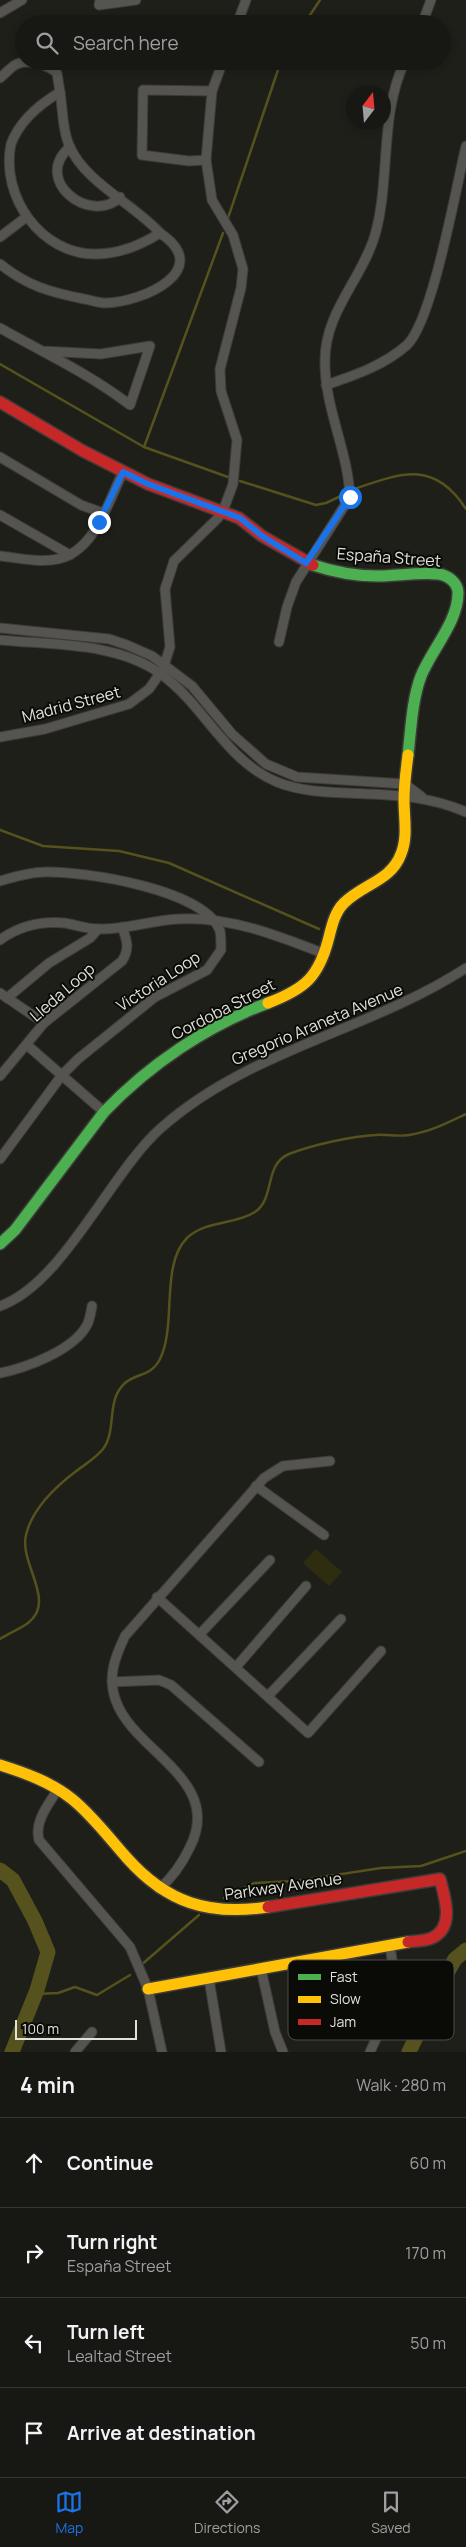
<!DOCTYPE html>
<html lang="en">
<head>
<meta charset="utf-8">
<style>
	body { margin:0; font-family:Manrope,sans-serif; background:#242422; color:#f1f3f6 }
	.compass { position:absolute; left:346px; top:85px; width:45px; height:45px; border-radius:50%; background:#171714; box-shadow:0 2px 8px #0003; rotate:16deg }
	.scale { position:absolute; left:15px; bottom:12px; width:122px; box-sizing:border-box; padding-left:5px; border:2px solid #e1e1dc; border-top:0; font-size:14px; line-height:18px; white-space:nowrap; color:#e1e1dc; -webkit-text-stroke:4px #0a0a07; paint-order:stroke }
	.stop { position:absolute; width:15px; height:15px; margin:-11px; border:4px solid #1a73e8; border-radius:50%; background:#fff }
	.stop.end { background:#1a73e8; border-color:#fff; box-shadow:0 1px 5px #0008 }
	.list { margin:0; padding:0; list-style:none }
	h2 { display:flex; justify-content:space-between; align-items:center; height:65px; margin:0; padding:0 20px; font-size:21px }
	h2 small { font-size:16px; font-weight:400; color:#9e9fa0 }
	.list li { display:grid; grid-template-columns:32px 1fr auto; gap:15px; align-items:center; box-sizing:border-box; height:90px; padding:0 20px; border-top:1px solid #363634 }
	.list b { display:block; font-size:19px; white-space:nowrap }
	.list p { margin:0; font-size:16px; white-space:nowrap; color:#9e9fa0 }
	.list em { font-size:16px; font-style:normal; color:#9e9fa0 }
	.icon { flex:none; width:28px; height:28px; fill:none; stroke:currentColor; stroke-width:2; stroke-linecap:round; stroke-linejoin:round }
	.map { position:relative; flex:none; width:466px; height:2052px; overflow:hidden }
	.search { position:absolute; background:#171714; box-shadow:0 2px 8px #0003; left:15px; right:15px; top:15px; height:55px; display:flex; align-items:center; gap:12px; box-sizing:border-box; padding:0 18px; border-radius:28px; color:#9e9fa0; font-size:19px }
	.sheet { height:425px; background:#171714 }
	nav { display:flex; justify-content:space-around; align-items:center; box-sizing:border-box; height:70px; border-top:1px solid #363634; background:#171714; font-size:14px; color:#9e9fa0 }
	nav a { display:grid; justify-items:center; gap:2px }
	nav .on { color:#1a73e8 }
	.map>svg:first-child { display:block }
</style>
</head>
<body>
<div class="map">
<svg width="466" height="2052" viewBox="0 0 466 2052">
	<rect width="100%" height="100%" fill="#1f1f1a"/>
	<path fill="#2f2d0f" d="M316,1549L342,1572L329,1586L303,1563Z"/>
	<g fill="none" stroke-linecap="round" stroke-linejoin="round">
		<g stroke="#55521d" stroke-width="2.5">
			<path d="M304,24L320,0"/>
			<path d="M228,218L281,61"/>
			<path d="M0,364L144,447L228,477"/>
			<path d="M144,447L223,233"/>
			<path d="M240,481L316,505L326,503L345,494"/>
			<path d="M357,488C404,472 435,461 466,509"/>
			<path d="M0,830L43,846L119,851L169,863L319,929"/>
			<path d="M0,1639C9,1633 20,1629 28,1623C57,1601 19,1564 26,1535C32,1509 54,1488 75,1472C84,1465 96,1458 103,1449C117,1431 106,1401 124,1384C135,1373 151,1377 160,1359C177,1325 160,1265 187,1238C206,1220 235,1225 255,1212C275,1199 264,1164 289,1154C312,1145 352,1136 376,1135C387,1134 398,1137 409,1135C430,1132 447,1123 466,1114"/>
			<path d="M224,1898L254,1883L296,1881L381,1868L421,1866L466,1851"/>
			<path d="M140,1966L199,1915"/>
			<path d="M36,1994L58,1993L75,1987L97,1995L130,1975"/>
		</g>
		<g stroke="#55521d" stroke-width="15">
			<path d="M0,1870L13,1880L35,1921L48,1952L37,1990L12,2052"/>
			<path d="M409,2052L443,1980L455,1959L466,1950"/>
		</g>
		<g stroke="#3b3b38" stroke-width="11">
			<g id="street">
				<path d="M100,0L99,5L136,0"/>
				<path d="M0,13L22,0"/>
				<path d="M237,24L246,0"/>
				<path d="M422,24L431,0"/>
				<path d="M0,78C5,74 10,68 15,65C28,58 48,65 57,73L60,92C40,104 19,122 11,144C0,197 42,255 96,254C120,254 141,245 160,233C215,270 143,302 106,303C99,303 91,300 84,299C49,292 28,286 0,264"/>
				<path d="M60,92C63,110 62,129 69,145C84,182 134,204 160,233"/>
				<path d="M70,147C31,180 91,226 120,197"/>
				<path d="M206,160L189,161L142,155L143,90L212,91"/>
				<path d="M0,237L25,218"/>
				<path d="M0,328C44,353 90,374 130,405L150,346L101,354L42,351"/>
				<path d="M326,385C355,375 383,366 407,345C433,320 456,187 466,146"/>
				<path d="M0,457L81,505L103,513"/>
				<path d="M0,515L70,555"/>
				<path d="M0,556C18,558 40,563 58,559C95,551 108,502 123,472"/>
				<path d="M0,628L109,639L127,645L152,656L192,686L232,734L266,764L297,777L405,784L422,797"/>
				<path d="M0,640C52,645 117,642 161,674C204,705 226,761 277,782C299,791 324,792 347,793C389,795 427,795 466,812"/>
				<path d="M279,642L287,607L296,582L350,497C348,450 324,407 325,360C325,312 362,279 375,235C391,178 379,115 405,61"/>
				<path d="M0,737L45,729L129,704L149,689L163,669L170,647L165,589L174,561L218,518L223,511L233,484L237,440L221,391L220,369L241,288L243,269L233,235L212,200L206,160L212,91L223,61"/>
				<path d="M0,881C14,877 30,872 45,872C83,871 205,889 220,931C221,936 221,944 221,950L207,970L155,997L78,1059L62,1075L0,1159"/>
				<path d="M0,940C19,926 41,921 65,923C76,925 87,929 99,929C125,930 152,920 178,919C229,916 279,936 325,954"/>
				<path d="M0,993L44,1023"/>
				<path d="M7,998L49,963L90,938L98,929"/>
				<path d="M27,1045L104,1112"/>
				<path d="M0,1076L44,1023L122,961C130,949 127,940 122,927"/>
				<path d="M0,1306C63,1284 110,1173 161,1128C250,1049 369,1031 466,968"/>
				<path d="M0,1373C26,1368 74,1350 87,1325C90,1319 91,1312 92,1306"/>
				<path d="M256,1486L324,1535"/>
				<path d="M157,1597L308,1733L381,1651"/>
				<path d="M200,1634L270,1560"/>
				<path d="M236,1667L306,1586"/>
				<path d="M112,1682L159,1680L171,1685L259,1762"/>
				<path d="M268,1696L341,1619"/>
				<path d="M58,1789C49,1804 34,1821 39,1840L130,1947L148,1989L162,2052"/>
				<path d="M159,1889C173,1877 182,1864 190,1847C224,1780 134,1752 116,1701C107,1677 115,1657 125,1636L264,1478L283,1466L330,1461"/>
				<path d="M261,1969L275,2032L283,2052"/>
				<path d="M209,1979L221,2052"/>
				<path d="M75,2052L92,2032"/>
				<path d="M370,2052L397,1993L390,1946"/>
			</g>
		</g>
		<g stroke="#3b3b38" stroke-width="14">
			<g id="fast">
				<path d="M313,565C334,572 355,576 377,576C397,576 418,572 438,574C447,575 458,582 458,593C458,622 432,649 421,676C412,700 411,729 408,755"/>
				<path d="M0,1244L15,1230L104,1112C149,1065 206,1026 268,1003"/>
			</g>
		</g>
		<g stroke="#3b3b38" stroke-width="14">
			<g id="slow">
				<path d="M268,1003C305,989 319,977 329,937C332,925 335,912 344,903C363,884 391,881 401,854C408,837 404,818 404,800C404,785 406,770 408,755"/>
				<path d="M0,1765C25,1773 51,1782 72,1799C93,1816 109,1838 127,1858C167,1903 209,1916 268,1907"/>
				<path d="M148,1989L408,1942"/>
			</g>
		</g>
		<g stroke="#3b3b38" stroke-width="14">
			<g id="jam">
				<path d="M0,402L83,451L148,484L239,518L262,536L313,565"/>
				<path d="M268,1907L440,1879C445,1898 455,1927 432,1938C425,1941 415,1941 408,1942"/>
			</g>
		</g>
		<use href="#street" stroke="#555451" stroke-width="9"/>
		<use href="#fast" stroke="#4caf50" stroke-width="11"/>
		<use href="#slow" stroke="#ffc107" stroke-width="11"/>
		<use href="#jam" stroke="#c62828" stroke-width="11"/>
	</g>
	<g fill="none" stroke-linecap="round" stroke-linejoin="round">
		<path stroke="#1a73e8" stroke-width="6" d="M99,522L123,472L148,484L240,518L262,536L306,563L350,497"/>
	</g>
	<g text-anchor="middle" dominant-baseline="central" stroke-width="4" stroke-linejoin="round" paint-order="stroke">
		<g font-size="16" fill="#e1e1dc" stroke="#0a0a07">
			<text transform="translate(389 557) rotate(4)">España Street</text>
			<text transform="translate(71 704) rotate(-15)">Madrid Street</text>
			<text transform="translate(158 981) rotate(-33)">Victoria Loop</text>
			<text transform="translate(62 992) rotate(-41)">Lleda Loop</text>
			<text transform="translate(223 1009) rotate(-27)">Cordoba Street</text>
			<text transform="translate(317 1024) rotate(-23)">Gregorio Araneta Avenue</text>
			<text transform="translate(283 1886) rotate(-8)">Parkway Avenue</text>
		</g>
	</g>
	<rect x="288" y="1960" width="166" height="80" rx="8" fill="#0a0a07" stroke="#4a4a47" stroke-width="1"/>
	<rect x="298" y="1974" width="23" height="6" fill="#4caf50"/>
	<rect x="298" y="1996" width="23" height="7" fill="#ffc107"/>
	<rect x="298" y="2019" width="23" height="6" fill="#c62828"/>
	<g font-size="14" fill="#e1e1dc">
		<text x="330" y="1982">Fast</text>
		<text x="330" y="2004">Slow</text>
		<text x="330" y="2027">Jam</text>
	</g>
</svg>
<svg class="compass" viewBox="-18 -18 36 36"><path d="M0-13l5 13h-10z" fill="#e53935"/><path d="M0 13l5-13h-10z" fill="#9e9fa0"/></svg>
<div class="scale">100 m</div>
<div class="stop" style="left:350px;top:497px"></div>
<div class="stop end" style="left:99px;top:522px"></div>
<div class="search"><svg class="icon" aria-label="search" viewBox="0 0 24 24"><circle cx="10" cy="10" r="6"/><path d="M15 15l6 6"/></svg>Search here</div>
</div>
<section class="sheet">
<h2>4 min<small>Walk · 280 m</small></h2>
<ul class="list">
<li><svg class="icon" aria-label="ahead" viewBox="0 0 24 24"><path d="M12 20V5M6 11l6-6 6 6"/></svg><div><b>Continue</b></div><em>60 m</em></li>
<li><svg class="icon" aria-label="right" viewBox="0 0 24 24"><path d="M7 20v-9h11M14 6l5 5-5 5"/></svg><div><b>Turn right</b><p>España Street</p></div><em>170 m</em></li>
<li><svg class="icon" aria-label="left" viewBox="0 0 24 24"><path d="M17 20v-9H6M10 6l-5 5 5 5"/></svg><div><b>Turn left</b><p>Lealtad Street</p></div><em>50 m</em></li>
<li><svg class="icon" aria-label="arrive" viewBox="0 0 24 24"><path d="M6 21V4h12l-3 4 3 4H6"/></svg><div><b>Arrive at destination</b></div></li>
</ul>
</section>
<nav>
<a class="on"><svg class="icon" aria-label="map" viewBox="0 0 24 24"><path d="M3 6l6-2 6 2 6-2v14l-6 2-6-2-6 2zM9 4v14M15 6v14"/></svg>Map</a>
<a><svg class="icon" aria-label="directions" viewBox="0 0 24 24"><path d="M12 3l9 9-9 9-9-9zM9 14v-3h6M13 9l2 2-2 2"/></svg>Directions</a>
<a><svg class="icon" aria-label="saved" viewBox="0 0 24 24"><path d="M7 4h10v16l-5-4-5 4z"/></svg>Saved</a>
</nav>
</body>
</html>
